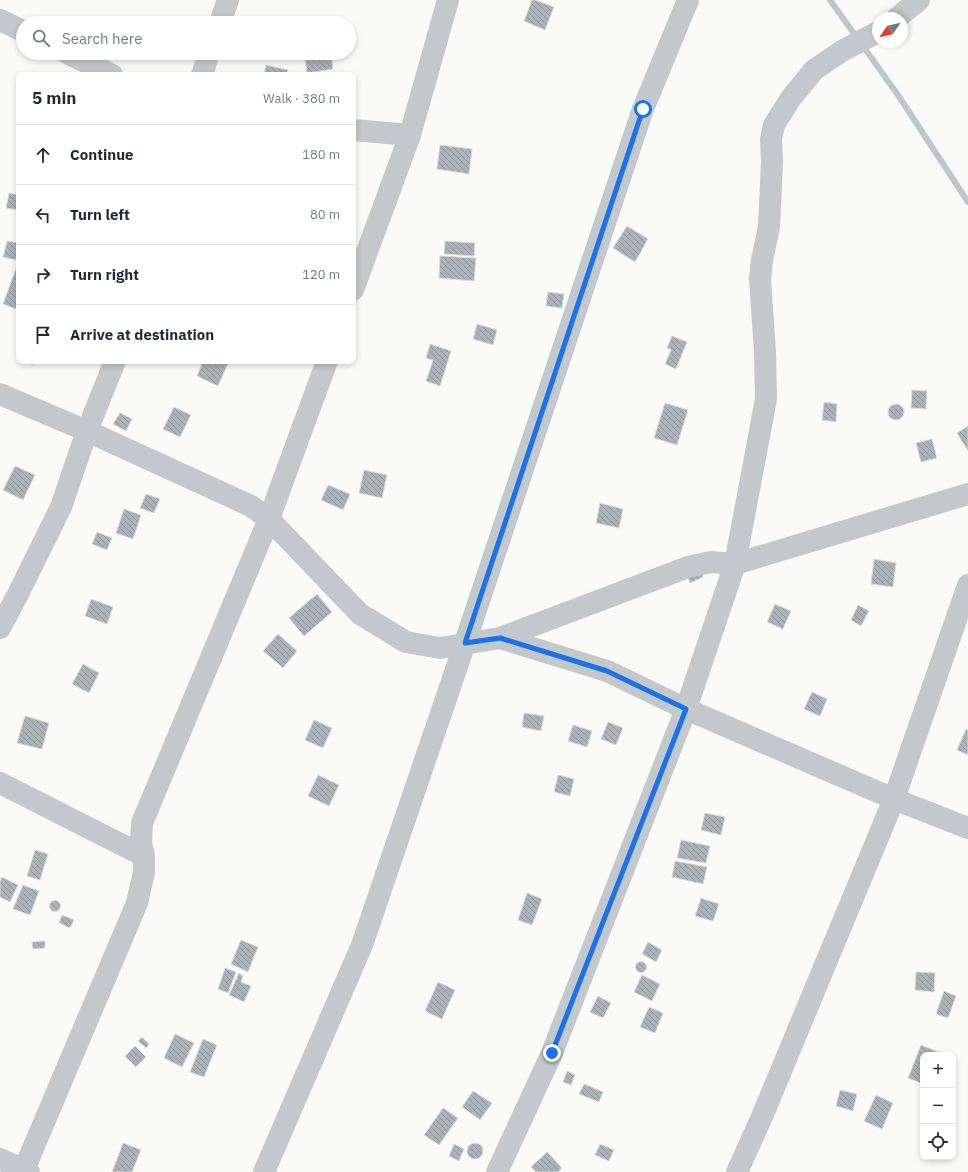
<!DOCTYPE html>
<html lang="en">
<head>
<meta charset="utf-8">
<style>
	body { margin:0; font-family:"IBM Plex Sans",sans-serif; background:#f6f6f7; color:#1f2937 }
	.controls { position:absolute; right:12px; bottom:12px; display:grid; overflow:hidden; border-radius:8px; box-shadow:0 2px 6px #0003 }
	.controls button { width:36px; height:36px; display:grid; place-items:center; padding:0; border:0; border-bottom:1px solid #e0e1e3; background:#fff; color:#1f2937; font:20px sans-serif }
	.compass { position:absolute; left:872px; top:12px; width:36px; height:36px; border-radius:50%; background:#fff; box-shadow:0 2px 6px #0003; rotate:236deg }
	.stop { position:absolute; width:12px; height:12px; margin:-9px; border:3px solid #1a73e8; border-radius:50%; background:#fff }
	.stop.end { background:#1a73e8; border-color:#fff; box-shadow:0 1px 4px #0008 }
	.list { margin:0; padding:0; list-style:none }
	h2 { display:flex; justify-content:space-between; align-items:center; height:52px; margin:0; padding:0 16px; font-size:17px }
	h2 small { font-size:13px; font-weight:400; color:#747a83 }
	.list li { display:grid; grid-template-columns:26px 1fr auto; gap:12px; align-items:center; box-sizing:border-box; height:60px; padding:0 16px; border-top:1px solid #e0e1e3 }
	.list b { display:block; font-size:15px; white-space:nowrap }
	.list em { font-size:13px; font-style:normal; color:#747a83 }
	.icon { flex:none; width:22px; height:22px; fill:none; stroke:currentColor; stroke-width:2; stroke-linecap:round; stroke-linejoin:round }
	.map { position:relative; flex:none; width:968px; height:1172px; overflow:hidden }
	.search { position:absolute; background:#fff; box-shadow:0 2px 6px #0003; left:16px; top:16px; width:340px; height:44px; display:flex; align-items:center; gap:10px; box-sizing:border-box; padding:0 14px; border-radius:22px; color:#747a83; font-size:15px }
	.panel { position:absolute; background:#fff; box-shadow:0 2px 6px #0003; left:16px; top:72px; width:340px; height:292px; border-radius:8px }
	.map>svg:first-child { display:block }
</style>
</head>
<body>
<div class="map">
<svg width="968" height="1172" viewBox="0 0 968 1172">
	<defs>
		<pattern id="building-back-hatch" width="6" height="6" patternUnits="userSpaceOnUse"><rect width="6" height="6" fill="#aab3b9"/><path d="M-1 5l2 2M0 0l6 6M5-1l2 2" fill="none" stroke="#8e969c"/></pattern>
	</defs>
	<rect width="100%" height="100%" fill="#fafaf8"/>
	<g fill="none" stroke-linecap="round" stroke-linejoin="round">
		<path stroke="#bbc7cb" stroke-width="6" d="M830,0L898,95L968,202"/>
	</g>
	<g fill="url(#building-back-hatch)" stroke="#dcdcda">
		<path d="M532,0H535L554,7L545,30L524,21Z"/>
		<path d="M304,53H331L333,69L307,73Z"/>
		<path d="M266,65L288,70L286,75H264Z"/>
		<path d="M440,145L472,149L469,174L437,169Z"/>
		<path d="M9,193L19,195L18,210L6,208Z"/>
		<path d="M627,226L648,239L635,262L613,248Z"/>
		<path d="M7,241L19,243L16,260L3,257Z"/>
		<path d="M445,241L475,243L474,256L444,254Z"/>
		<path d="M440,256L476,258L474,281L439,278Z"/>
		<path d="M19,260V310L3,304Z"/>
		<path d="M548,292L564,294L562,308L546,306Z"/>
		<path d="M477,324L497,330L493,345L473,339Z"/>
		<path d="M672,336L687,342L676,369L665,364L671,350L667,348Z"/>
		<path d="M430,344L451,351L440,386L426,381L433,360L426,358Z"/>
		<path d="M21,361H35L34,365Z"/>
		<path d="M203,361H229L218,386L197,376Z"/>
		<path d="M912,390L927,391L926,409L911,408Z"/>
		<path d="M824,402L837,404L836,422L822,420Z"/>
		<path d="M665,403L688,410L677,445L654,438Z"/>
		<circle cx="896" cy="412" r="8"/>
		<path d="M174,407L191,415L180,437L163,429Z"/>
		<path d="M120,413L132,419L126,431L113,424Z"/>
		<path d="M968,426V451L957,433Z"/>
		<path d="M932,439L937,458L921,462L916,443Z"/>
		<path d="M15,466L35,475L23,500L3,490Z"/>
		<path d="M364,470L387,475L382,498L359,493Z"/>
		<path d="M328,485L350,494L343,510L321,500Z"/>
		<path d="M146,494L160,499L154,513L140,508Z"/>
		<path d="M600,503L623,509L619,528L596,523Z"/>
		<path d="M124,509L141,515L133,539L116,533Z"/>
		<path d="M97,532L112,538L107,550L92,544Z"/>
		<path d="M874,559L896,563L893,587L871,584Z"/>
		<path d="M701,572L703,577L690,583L688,577Z"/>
		<path d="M317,594L332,612L304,636L289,618Z"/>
		<path d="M91,599L113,607L107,624L85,616Z"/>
		<path d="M775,604L791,611L783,629L767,622Z"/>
		<path d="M858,605L869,611L861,626L851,620Z"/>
		<path d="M278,634L297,651L283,668L263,651Z"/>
		<path d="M83,664L99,673L89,693L72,684Z"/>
		<path d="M812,692L827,699L820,716L804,709Z"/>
		<path d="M524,713L544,716L541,731L522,727Z"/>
		<path d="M25,716L49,723L42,749L17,743Z"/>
		<path d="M314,720L332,728L323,748L305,740Z"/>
		<path d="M608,722L623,728L616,745L601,739Z"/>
		<path d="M573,725L592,731L587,747L568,741Z"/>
		<path d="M966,729L968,730V755L957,750Z"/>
		<path d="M318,775L339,785L329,806L308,796Z"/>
		<path d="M558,775L574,779L570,796L554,792Z"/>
		<path d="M705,813L725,817L721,835L701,830Z"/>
		<path d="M681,840L710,846L706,863L677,858Z"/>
		<path d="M35,850L48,854L40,880L27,876Z"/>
		<path d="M675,861L707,867L703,884L672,877Z"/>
		<path d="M2,877L18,885L10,902L0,897V881Z"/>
		<path d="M23,885L39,891L30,915L13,909Z"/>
		<path d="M527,893L542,899L532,925L518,920Z"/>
		<path d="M701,898L719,904L713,921L695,916Z"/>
		<circle cx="55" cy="906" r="5.5"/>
		<path d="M62,915L74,920L70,928L59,923Z"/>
		<path d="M241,940L258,947L248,972L231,964Z"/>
		<path d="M45,941V948L33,949L32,942Z"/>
		<path d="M648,942L662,950L656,962L642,954Z"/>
		<circle cx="641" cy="967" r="5.5"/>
		<path d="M225,968L236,972L228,993L218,989Z"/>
		<path d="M916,972L935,973L934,992L915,990Z"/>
		<path d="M239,973L243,976L241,982L251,986L244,1002L229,995Z"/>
		<path d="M642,975L660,984L652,1001L634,992Z"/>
		<path d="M438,982L455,990L442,1019L425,1011Z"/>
		<path d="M944,991L956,996L948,1018L936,1014Z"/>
		<path d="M598,996L611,1003L603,1018L590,1012Z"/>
		<path d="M649,1007L663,1013L655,1033L640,1027Z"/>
		<path d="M175,1034L194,1043L182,1067L164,1058Z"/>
		<path d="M142,1037L149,1044L146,1048L138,1041Z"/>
		<path d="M203,1039L217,1045L204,1077L190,1072Z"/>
		<path d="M921,1045L941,1053L940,1055H923V1084L908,1078Z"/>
		<path d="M135,1046L146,1057L136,1067L125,1056Z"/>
		<path d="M567,1071L575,1075L571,1085L563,1082Z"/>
		<path d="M584,1084L603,1092L599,1102L579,1094Z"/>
		<path d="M840,1090L857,1094L853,1111L836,1106Z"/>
		<path d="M473,1091L492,1103L480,1120L462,1107Z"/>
		<path d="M876,1095L893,1103L882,1129L864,1121Z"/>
		<path d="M443,1108L458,1118L439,1145L424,1135Z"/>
		<path d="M123,1143L141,1150L132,1172H112Z"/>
		<circle cx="475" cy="1151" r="8"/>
		<path d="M454,1144L464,1149L459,1161L449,1156Z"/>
		<path d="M600,1144L614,1150L609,1161L595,1155Z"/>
		<path d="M547,1152L562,1168L558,1172H536L531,1167Z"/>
	</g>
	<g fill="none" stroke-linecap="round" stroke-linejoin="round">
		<g stroke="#c3c8cc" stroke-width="22">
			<path d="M897,18L919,0"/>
			<path d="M0,20L23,31"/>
			<path d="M220,23L228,0"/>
			<path d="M67,53L112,75"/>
			<path d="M202,75L209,53"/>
			<path d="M353,130L410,135"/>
			<path d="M353,290L410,135L448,0"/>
			<path d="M0,394L87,431L251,506L269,519L360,614L406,642L440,648L500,638L607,671L686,709L894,799L968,828"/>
			<path d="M0,628L17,596L61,507L87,431L115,361"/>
			<path d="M500,638L688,567L711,562L735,564L766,399L765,352L760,279L762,260L769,227L772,162L771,139L774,125L791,98L814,70L842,51L878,32"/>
			<path d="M0,783L144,856"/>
			<path d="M0,1159L29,1172"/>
			<path d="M23,1172L137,903L144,872V856L141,843L142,823L269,519L327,361"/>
			<path d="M264,1172L362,945L465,643L643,109L688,0"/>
			<path d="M497,1172L552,1053L686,709L735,564L968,494"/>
			<path d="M737,1172L761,1119L894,799L968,585"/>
		</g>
	</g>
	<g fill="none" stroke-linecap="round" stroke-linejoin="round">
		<path stroke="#1a73e8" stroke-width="5" d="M552,1053L686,709L607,671L500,638L465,643L643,109"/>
	</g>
</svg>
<div class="controls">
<button>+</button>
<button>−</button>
<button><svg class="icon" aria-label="locate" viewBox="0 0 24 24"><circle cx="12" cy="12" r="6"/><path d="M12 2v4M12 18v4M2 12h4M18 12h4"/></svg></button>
</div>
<svg class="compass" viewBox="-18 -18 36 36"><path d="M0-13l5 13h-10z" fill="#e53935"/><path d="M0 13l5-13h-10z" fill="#747a83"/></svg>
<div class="stop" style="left:643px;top:109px"></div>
<div class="stop end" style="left:552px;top:1053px"></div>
<div class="search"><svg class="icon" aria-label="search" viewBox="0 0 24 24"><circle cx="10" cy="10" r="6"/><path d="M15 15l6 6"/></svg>Search here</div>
<section class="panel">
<h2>5 min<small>Walk · 380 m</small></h2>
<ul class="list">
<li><svg class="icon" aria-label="ahead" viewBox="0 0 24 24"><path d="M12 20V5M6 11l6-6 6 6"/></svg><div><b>Continue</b></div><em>180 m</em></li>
<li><svg class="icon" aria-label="left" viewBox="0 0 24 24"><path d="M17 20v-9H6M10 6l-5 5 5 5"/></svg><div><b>Turn left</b></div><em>80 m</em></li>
<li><svg class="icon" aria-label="right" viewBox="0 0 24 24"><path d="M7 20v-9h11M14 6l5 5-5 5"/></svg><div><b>Turn right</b></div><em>120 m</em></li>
<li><svg class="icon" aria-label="arrive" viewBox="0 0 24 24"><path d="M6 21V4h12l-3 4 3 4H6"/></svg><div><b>Arrive at destination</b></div></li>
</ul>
</section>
</div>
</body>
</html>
